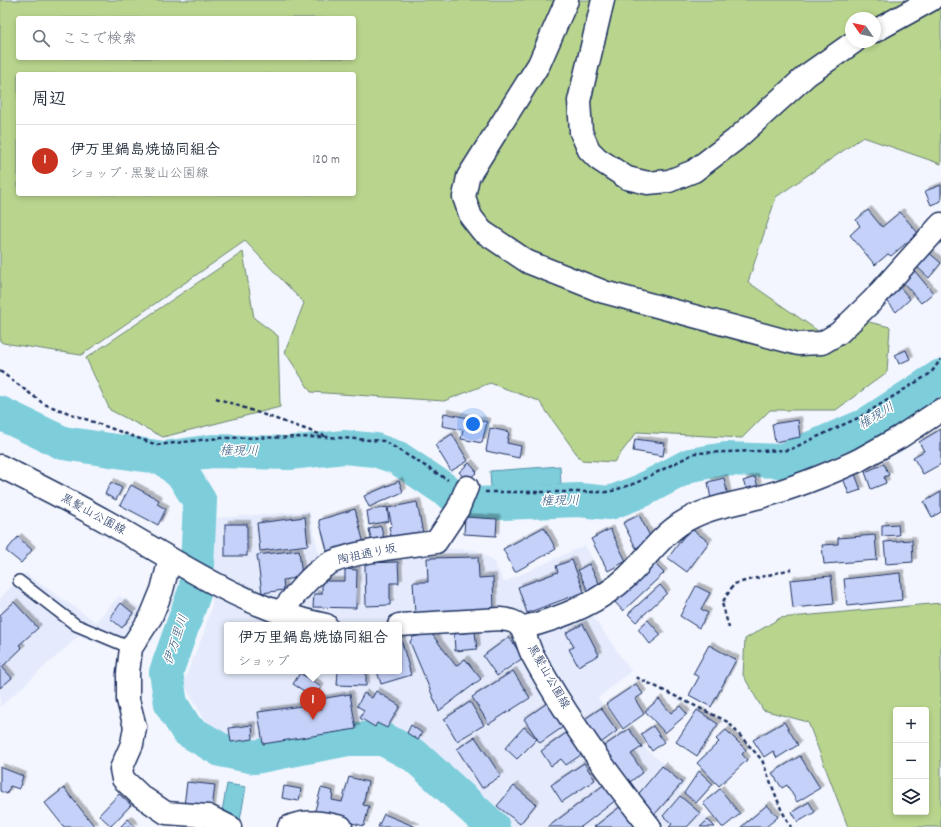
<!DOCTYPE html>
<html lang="ja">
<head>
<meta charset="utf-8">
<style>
	body { margin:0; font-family:Dekko,"Klee One",sans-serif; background:#f2f2f3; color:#1f2937 }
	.controls { position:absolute; right:12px; bottom:12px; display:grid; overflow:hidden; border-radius:4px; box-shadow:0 2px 6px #0003 }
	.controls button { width:36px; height:36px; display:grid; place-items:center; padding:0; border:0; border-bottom:1px solid #e0e1e3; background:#fff; color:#1f2937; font:20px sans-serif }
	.compass { position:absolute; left:845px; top:12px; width:36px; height:36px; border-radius:50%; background:#fff; box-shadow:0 2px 6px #0003; rotate:304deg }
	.you { position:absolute; left:473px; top:424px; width:14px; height:14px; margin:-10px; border:3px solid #fff; border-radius:50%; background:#1a73e8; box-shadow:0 0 0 6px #1a73e833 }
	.badge { display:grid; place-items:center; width:26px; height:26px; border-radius:50%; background:#c8321e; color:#fff; font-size:13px; font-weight:700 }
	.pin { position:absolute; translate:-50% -33px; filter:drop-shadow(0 1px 2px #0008) }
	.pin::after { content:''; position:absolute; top:21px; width:14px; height:12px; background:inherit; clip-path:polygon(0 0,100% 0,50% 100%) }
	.popup { position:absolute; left:224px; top:622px; width:178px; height:52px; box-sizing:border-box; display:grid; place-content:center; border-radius:4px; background:#fff; filter:drop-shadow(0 1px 3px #0005); font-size:13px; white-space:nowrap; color:#747a83 }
	.popup b { font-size:15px; color:#1f2937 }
	.popup::after { content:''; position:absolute; left:50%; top:100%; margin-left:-8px; border:8px solid transparent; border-top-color:#fff }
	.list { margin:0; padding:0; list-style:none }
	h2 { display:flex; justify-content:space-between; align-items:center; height:52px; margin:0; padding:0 16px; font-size:17px }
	h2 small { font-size:13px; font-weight:400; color:#747a83 }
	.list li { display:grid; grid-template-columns:26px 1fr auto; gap:12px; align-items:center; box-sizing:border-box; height:72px; padding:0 16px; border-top:1px solid #e0e1e3 }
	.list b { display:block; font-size:15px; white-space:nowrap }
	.list p { margin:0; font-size:13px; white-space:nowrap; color:#747a83 }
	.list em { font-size:13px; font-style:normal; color:#747a83 }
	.icon { flex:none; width:22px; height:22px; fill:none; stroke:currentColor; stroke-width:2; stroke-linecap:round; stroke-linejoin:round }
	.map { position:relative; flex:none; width:941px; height:827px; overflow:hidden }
	.search { position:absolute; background:#fff; box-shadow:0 2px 6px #0003; left:16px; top:16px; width:340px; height:44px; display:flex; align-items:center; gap:10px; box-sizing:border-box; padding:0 14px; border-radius:4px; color:#747a83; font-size:15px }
	.panel { position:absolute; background:#fff; box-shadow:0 2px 6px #0003; left:16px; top:72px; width:340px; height:124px; border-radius:4px }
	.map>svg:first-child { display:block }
</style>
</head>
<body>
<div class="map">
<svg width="941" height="827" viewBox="0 0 941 827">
	<defs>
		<filter id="shadow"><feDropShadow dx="3.5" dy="-3.5" stdDeviation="0" flood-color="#0004"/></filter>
	</defs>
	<rect width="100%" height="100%" fill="#f3f6fe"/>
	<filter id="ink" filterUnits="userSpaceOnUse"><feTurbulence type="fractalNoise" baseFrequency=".025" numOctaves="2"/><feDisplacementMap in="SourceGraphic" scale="8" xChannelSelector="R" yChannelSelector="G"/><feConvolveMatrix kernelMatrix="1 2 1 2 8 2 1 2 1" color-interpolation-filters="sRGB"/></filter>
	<g filter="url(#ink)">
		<g fill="#e5ebfc" fill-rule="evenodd">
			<path d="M309,511L322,568L431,548L476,550L493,560L504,582L585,545L612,596L589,611L631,671L598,698L622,732L632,726L647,750L686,782L679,792L717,827H502L405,739L365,731L261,750L225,742L205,720L183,683L203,635L212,605L214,518ZM227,625H399V671H227Z"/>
			<path d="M25,573L96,622L119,596L147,611L116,650L79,636L0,707V598Z"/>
		</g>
		<g fill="#b9d58d" stroke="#6a8276" fill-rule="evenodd">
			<path d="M0,0H941V164L863,137L776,197L748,282L821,333L856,319L890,327L887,372L836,410H770L742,438L637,432L614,462L581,460L539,401L490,383L444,401L311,392L285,352L304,303L245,241L81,355L3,343L0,341ZM18,18H354V58H18ZM851,18H875V42H851ZM18,74H354V194H18Z"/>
			<path d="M243,252L254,318L278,336L280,407L163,437L110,410L86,358Z"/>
			<path d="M941,603V827H848L808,722L763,710L743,675L745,639L780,618ZM896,710H926V812H896Z"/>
		</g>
		<g fill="#7ecddb" stroke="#568ea9">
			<path d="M560,466L561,484L491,489L490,471Z"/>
			<path d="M227,784L246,787L240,820L222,811Z"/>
		</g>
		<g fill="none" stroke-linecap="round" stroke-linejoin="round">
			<g stroke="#7ecddb" stroke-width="34">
				<path d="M0,413L63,443L164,458L184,476L200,502L196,588L166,672L171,704L187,730L221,750L255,757L348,739H383L415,756L493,827"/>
				<path d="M164,458L213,451L289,453L344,447L375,450L398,458L453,495L474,504L579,500L610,503L641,491L690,465L726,459L781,461L864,426L941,376"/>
			</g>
		</g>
		<g fill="#c5d1f8" stroke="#1b2f5e" filter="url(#shadow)">
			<path d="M941,185V201L931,205L925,191Z"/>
			<path d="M868,210L882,227L900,212L918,233L891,256L888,254L875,265L850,235L860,226L856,220Z"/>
			<path d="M927,251L941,263L929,278L915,265Z"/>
			<path d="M913,269L933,293L921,303L901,280Z"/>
			<path d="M899,286L910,299L896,312L885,298Z"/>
			<path d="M906,350L910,359L899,364L895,355Z"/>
			<path d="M444,413L487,422L482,443L461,439L463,430L442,426Z"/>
			<path d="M798,420L800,437L775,442L772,424Z"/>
			<path d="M490,428L509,432L507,443L521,446L519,458L486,451Z"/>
			<path d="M941,429V464L923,474L913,457L924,451L919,442Z"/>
			<path d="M452,434L468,461L451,471L435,445Z"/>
			<path d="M635,439L665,443L663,456L633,451Z"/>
			<path d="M469,463L477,472L467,481L459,472Z"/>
			<path d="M884,464L889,475L884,477L886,483L871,489L865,472Z"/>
			<path d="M855,474L861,490L849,494L843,478Z"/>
			<path d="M755,477L758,487L747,490L743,481Z"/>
			<path d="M724,478L728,496L711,500L708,482Z"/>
			<path d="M399,481L403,492L369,507L364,496Z"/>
			<path d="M111,482L122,488L116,500L105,494Z"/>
			<path d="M131,485L159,500L157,504L166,509L158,525L120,505Z"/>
			<path d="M941,492V512L932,517L924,502Z"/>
			<path d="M417,502L423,534L392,540L389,527L392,526L388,508Z"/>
			<path d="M387,507L389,521L369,525L367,511Z"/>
			<path d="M355,509L364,544L328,554L319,520Z"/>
			<path d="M639,515L652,540L636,548L623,523Z"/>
			<path d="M305,517L308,545L260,551L257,523Z"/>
			<path d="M465,517L497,519L496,536L464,534Z"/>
			<rect x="225" y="524" width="22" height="32"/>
			<path d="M898,524L899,535L882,536V525Z"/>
			<path d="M381,526L384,540L372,543L369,529Z"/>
			<path d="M544,527L556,549L515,572L503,549Z"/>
			<path d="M690,528L709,542L687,572L668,558Z"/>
			<path d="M610,529L626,561L608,571L591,539Z"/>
			<path d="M875,535L877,560L824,564L822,545L838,544V538Z"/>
			<path d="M18,537L32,550L21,563L6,551Z"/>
			<path d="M912,540L913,562L886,564L884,542Z"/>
			<path d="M299,550L302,577L283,580L284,590L262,593L257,555Z"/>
			<path d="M478,557L479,578L493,577L494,611L415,614L413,582H428L427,558Z"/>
			<path d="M572,560L584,592L527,613L518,587L558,572L556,566Z"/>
			<path d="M398,562L399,583H390V605L366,606L365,563Z"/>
			<path d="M654,563L664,573L623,611L614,601Z"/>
			<path d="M589,564L600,585L588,591L578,570Z"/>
			<path d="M345,569L357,570L356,608L313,607L314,594H322V581H345Z"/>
			<path d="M900,573L902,600L847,606L844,579Z"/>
			<path d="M831,576L834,604L793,608L790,580Z"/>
			<path d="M660,585L667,593L636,622L628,614Z"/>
			<path d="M696,586L710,593L701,609L708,613L699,628L680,616Z"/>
			<path d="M14,602L38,628L19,645L22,648L2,667L12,678L0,688V615Z"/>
			<path d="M121,603L133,613L122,628L110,618Z"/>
			<path d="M648,620L661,635L650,644L638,629Z"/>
			<path d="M583,624L599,655L578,666L569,649L574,647L566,633Z"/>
			<path d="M475,632L477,649L455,651L454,634Z"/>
			<path d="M431,633L456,666L465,659L481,679L439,711L410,642L413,637Z"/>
			<path d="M509,637L523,658L497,676L483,656Z"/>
			<path d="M401,639L411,675L381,684L377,671H399V640Z"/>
			<path d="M709,645L736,660L711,707L689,695L699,677L693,674Z"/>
			<path d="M338,671H366V686L337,685Z"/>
			<path d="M513,671L530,698L489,724L472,697Z"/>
			<path d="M300,673L321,687L315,698L293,684Z"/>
			<path d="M636,684L643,694L635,699L644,714L623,729L606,704Z"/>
			<path d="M376,691L400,706L387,728L377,723L375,727L360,718L364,710L357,706L364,693L372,698Z"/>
			<path d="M350,694L356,729L263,744L258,712L308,705L309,711L322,709L320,699Z"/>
			<path d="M659,699L671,713L680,706L687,714L665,733L645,711Z"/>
			<path d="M550,701L566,725L540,743L524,719Z"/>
			<path d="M470,702L484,725L457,741L444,719Z"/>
			<path d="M601,708L617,731L598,745L582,721Z"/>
			<path d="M697,710L718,724L697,756L676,742Z"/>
			<path d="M784,722L798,745L777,758L773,751L764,757L753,740Z"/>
			<path d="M252,725L253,739L231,742L229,728Z"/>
			<path d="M411,725L422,733L418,740L407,733Z"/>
			<path d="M653,726L664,742L652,751L641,734Z"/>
			<path d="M524,727L537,739L517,759L505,748Z"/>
			<path d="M629,729L642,747L631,754L643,772L626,785L601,748Z"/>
			<path d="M726,730L746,750L742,754L747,760L719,786L697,763L719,742L716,739Z"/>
			<path d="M569,731L584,753L566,765L561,759L551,766L541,751Z"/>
			<path d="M475,737L501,776L482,788L457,749Z"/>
			<path d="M800,756L820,788L797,802L787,785L782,788L772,773Z"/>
			<path d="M584,763L595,780L562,802L551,785Z"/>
			<path d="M662,766L682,783L655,814L635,798Z"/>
			<path d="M0,767L23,776L19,789L10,786L7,794L0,791Z"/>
			<path d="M699,771L713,784L696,803L684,793Z"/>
			<path d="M349,777L368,782L363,805L369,806L364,826L314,814L321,788L333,791L332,800L342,802Z"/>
			<path d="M187,782L215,785L212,809L184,806Z"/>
			<path d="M605,784L616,800L581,827H548Z"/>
			<path d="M284,786L301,789L299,801L282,798Z"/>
			<path d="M514,786L536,804L520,824L497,806Z"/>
			<path d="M64,788L95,827H64L45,803Z"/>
			<path d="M720,789L740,814L724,827H722L703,803Z"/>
			<path d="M119,794L131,805L111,826L99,815Z"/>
			<path d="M680,796L700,813L687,827H669L672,824L663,816Z"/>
			<path d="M809,802L815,812L798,822L792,812Z"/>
			<path d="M767,805L778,817L766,827H741Z"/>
			<path d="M621,806L637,827H594Z"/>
			<path d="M384,814L416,827H378Z"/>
			<path d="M128,819L135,827H120Z"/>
			<path d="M708,820L715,827H700Z"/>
		</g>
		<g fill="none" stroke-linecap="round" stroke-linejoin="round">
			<g stroke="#1b2f5e" stroke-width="14">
				<path id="service" d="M19,581L76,625L131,648"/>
			</g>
			<g stroke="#1b2f5e" stroke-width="25">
				<g id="minor">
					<path d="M567,0L539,64L468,177L464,197L471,217L482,231L528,262L604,292L798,344L822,343L839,333L872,301L941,224"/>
					<path d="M603,0L579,101L581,132L589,150L598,159L627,178L648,183L669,181L694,171L735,140L807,75L854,42"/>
					<path d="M875,31L931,0"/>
					<path d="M857,461L900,437L941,410"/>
					<path d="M170,559L162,590L151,617L131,648L128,673V700L135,727L132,744L121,769L123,779L141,796L166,813L208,816L230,827"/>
					<path d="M280,613C295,596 310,574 330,563C354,551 408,546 436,542L458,509L467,487"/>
					<path d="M289,827C305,819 325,823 341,827"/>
				</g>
			</g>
			<g stroke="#1b2f5e" stroke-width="25">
				<path id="tertiary" d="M521,628C559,619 598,604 627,577C645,560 659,538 680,524C705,507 736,504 764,496C796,487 826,475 857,461"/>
			</g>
			<g stroke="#1b2f5e" stroke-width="25">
				<g id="secondary">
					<path d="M0,466C40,486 80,506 118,528C184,566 250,611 326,625"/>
					<path d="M399,625L500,619C509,620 517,621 522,629C526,636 528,646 532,654C565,715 607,773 650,827"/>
				</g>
			</g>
			<g stroke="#1b2f5e" stroke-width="2.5" stroke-dasharray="4 3" stroke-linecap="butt">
				<path d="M0,371L44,404L157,445L219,438L327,437L384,441L448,480"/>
				<path d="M216,398L325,436"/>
				<path d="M485,492H609L636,483L695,453L789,450L860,417L931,373L941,359"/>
				<path d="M729,628L722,603L734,584L791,569"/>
				<path d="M636,677L728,722L762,760L781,809L791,827"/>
			</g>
			<use href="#service" stroke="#fff" stroke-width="11"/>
			<use href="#minor" stroke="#fff" stroke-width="22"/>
			<use href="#tertiary" stroke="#fff" stroke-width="22"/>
			<use href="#secondary" stroke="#fff" stroke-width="22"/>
		</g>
	</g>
	<g text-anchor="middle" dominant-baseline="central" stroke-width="3" stroke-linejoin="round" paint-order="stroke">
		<g font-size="12" fill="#1b2f5e" stroke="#fff">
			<text transform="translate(93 515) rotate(29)">黒髪山公園線</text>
			<text transform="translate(367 555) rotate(-12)">陶祖通り坂</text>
			<text transform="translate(548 677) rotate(60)">黒髪山公園線</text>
		</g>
		<g font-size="13" font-style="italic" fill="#395e84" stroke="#fff">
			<text transform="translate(877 417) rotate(-31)">権現川</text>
			<text transform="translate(239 452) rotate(1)">権現川</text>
			<text transform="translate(560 502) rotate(-1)">権現川</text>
			<text transform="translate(177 640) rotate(-71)">伊万里川</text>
		</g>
	</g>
</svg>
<div class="controls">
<button>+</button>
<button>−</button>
<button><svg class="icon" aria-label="layers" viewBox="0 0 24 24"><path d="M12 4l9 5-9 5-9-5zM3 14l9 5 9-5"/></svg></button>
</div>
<svg class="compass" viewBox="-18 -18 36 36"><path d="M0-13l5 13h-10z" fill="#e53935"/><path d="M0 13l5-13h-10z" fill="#747a83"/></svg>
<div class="you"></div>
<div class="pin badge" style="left:313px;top:720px">1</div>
<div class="popup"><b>伊万里鍋島焼協同組合</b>ショップ</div>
<div class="search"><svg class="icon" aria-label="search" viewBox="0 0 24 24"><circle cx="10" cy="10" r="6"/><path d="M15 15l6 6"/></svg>ここで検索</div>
<section class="panel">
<h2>周辺<small></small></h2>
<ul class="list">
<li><span class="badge">1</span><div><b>伊万里鍋島焼協同組合</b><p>ショップ · 黒髪山公園線</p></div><em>120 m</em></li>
</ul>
</section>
</div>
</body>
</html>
